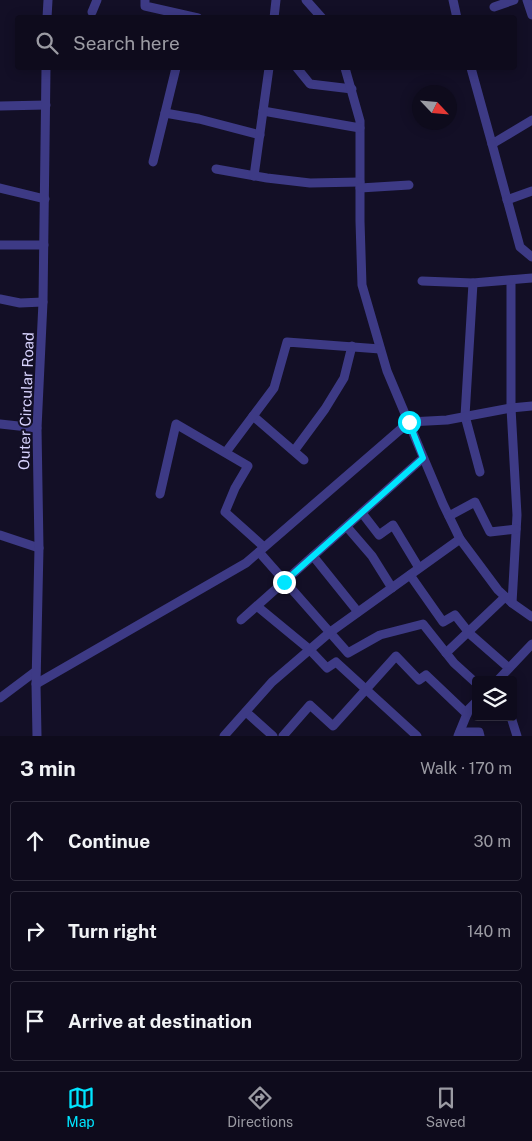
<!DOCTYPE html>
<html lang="en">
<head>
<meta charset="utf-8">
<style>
	body { margin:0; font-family:"Public Sans",sans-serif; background:#1c1929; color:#f1f3f6 }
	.controls { position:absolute; right:15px; bottom:15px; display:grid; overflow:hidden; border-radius:5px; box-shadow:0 2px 12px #0003 }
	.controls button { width:45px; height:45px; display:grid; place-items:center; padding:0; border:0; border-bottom:1px solid #2e2b3b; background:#0e0b1c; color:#f1f3f6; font:25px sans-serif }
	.compass { position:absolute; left:412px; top:85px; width:45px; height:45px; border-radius:50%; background:#0e0b1c; box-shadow:0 2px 12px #0003; rotate:116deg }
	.stop { position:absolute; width:15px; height:15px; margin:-11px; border:4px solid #00e5ff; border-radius:50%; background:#fff }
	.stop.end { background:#00e5ff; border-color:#fff; box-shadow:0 1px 5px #0008 }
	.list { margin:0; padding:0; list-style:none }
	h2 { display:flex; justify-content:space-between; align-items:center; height:65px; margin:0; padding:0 20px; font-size:21px }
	h2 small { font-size:16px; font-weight:400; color:#9b9ba3 }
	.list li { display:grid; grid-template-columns:32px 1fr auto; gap:15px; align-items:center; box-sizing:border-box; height:80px; margin:0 10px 10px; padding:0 10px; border:1px solid #2e2b3b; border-radius:5px }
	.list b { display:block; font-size:19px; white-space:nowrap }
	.list em { font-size:16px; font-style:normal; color:#9b9ba3 }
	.icon { flex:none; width:28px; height:28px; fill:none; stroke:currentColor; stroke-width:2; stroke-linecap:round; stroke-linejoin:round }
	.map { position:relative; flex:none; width:532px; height:736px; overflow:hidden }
	.search { position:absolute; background:#0e0b1c; box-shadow:0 2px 12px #0003; left:15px; right:15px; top:15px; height:55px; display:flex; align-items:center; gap:12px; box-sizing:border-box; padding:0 18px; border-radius:5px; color:#9b9ba3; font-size:19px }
	.sheet { height:335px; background:#0e0b1c }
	nav { display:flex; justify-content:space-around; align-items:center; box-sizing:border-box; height:70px; border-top:1px solid #2e2b3b; background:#0e0b1c; font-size:14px; color:#9b9ba3 }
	nav a { display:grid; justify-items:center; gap:2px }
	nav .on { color:#00e5ff }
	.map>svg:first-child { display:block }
</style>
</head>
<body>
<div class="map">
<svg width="532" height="736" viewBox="0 0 532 736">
	<rect width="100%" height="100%" fill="#130f26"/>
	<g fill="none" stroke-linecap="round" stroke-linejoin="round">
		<g stroke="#3d3a85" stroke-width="9">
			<path d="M145,0V6L198,18"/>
			<path d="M306,0L322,18"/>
			<path d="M453,0L457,18"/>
			<path d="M527,0L532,15"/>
			<path d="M494,7L514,0"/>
			<path d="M92,12L97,0"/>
			<path d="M47,18L48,0"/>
			<path d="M274,18L276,0"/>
			<path d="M297,68L310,84L352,89"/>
			<path d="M345,68L360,121V221L362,285L387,371L443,504L460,539L498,590L512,603L532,617"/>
			<path d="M471,68L492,144L532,120"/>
			<path d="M0,106L46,105"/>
			<path d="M263,111L360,128"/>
			<path d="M165,113L199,119L260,135"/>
			<path d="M492,144L520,247L532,257"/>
			<path d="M153,162L176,68"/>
			<path d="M216,169L267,178L310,183L360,182"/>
			<path d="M254,176L269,68"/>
			<path d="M0,188L45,199"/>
			<path d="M360,188L409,185"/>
			<path d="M507,200L532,191"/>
			<path d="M0,245H44"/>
			<path d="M511,280V408L517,515L512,603"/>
			<path d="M422,281L473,283L532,278"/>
			<path d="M473,283L465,416L480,472"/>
			<path d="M0,299L20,303L43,302"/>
			<path d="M253,416L304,460"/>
			<path d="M0,424L37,428"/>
			<path d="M294,451L325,409L344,378L352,346"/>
			<path d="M226,452L274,388L287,342L380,349"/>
			<path d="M160,494L176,424L248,466L235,488L225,512L264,547"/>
			<path d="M362,513L379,535L393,525L419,568"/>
			<path d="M449,516L475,502L490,532L516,529"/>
			<path d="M347,527L372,556L392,588"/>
			<path d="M0,535L39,548"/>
			<path d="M259,552L348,653L380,635L423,624L454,663L476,683"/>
			<path d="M313,556L358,612"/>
			<path d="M410,575L443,622L455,615L470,634L509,668"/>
			<path d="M258,607L309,649L327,668L336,662L417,736"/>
			<path d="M241,620L423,458"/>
			<path d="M446,653L505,597"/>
			<path d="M498,680L532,644"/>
			<path d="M36,684L246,563L409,422L447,420L511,408L532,406"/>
			<path d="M0,698L36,671"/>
			<path d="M246,712L273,736"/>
			<path d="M511,717L517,736"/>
			<path d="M460,732H479L480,736"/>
			<path d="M37,736L36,684L39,548L37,428L43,302L46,68"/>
			<path d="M224,736L272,682L329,633L460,539"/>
			<path d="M283,736L310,705L333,726L396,656L419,680L426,675L467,714"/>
			<path d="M458,736L469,709L476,702"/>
		</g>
	</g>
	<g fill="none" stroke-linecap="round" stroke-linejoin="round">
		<path stroke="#00e5ff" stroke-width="6" d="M284,582L423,458L409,422"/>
	</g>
	<g text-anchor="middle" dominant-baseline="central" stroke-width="4" stroke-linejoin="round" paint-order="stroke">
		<g font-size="15" fill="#d9d4ff" stroke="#130f26">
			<text transform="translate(26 401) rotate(-88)">Outer Circular Road</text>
		</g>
	</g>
</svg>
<div class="controls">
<button><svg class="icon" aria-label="layers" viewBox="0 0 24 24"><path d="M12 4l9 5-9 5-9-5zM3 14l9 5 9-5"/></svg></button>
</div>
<svg class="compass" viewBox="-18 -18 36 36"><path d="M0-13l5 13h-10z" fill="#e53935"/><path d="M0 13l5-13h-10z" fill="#9b9ba3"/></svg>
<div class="stop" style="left:409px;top:422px"></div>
<div class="stop end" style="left:284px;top:582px"></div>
<div class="search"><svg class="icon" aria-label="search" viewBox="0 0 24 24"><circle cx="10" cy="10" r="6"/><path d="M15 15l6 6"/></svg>Search here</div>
</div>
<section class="sheet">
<h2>3 min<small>Walk · 170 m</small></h2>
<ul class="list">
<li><svg class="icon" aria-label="ahead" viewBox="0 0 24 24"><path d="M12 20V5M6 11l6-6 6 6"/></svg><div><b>Continue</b></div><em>30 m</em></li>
<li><svg class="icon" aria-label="right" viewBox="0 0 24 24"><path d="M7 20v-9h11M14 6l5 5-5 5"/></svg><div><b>Turn right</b></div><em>140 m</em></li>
<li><svg class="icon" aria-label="arrive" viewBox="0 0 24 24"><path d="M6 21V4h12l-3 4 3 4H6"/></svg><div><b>Arrive at destination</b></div></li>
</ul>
</section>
<nav>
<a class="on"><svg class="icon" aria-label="map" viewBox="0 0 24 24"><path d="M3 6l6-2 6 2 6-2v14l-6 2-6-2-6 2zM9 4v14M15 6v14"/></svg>Map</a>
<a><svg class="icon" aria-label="directions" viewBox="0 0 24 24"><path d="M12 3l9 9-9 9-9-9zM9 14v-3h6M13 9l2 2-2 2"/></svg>Directions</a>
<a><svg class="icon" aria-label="saved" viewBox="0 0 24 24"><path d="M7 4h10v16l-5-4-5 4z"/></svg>Saved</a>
</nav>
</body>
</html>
